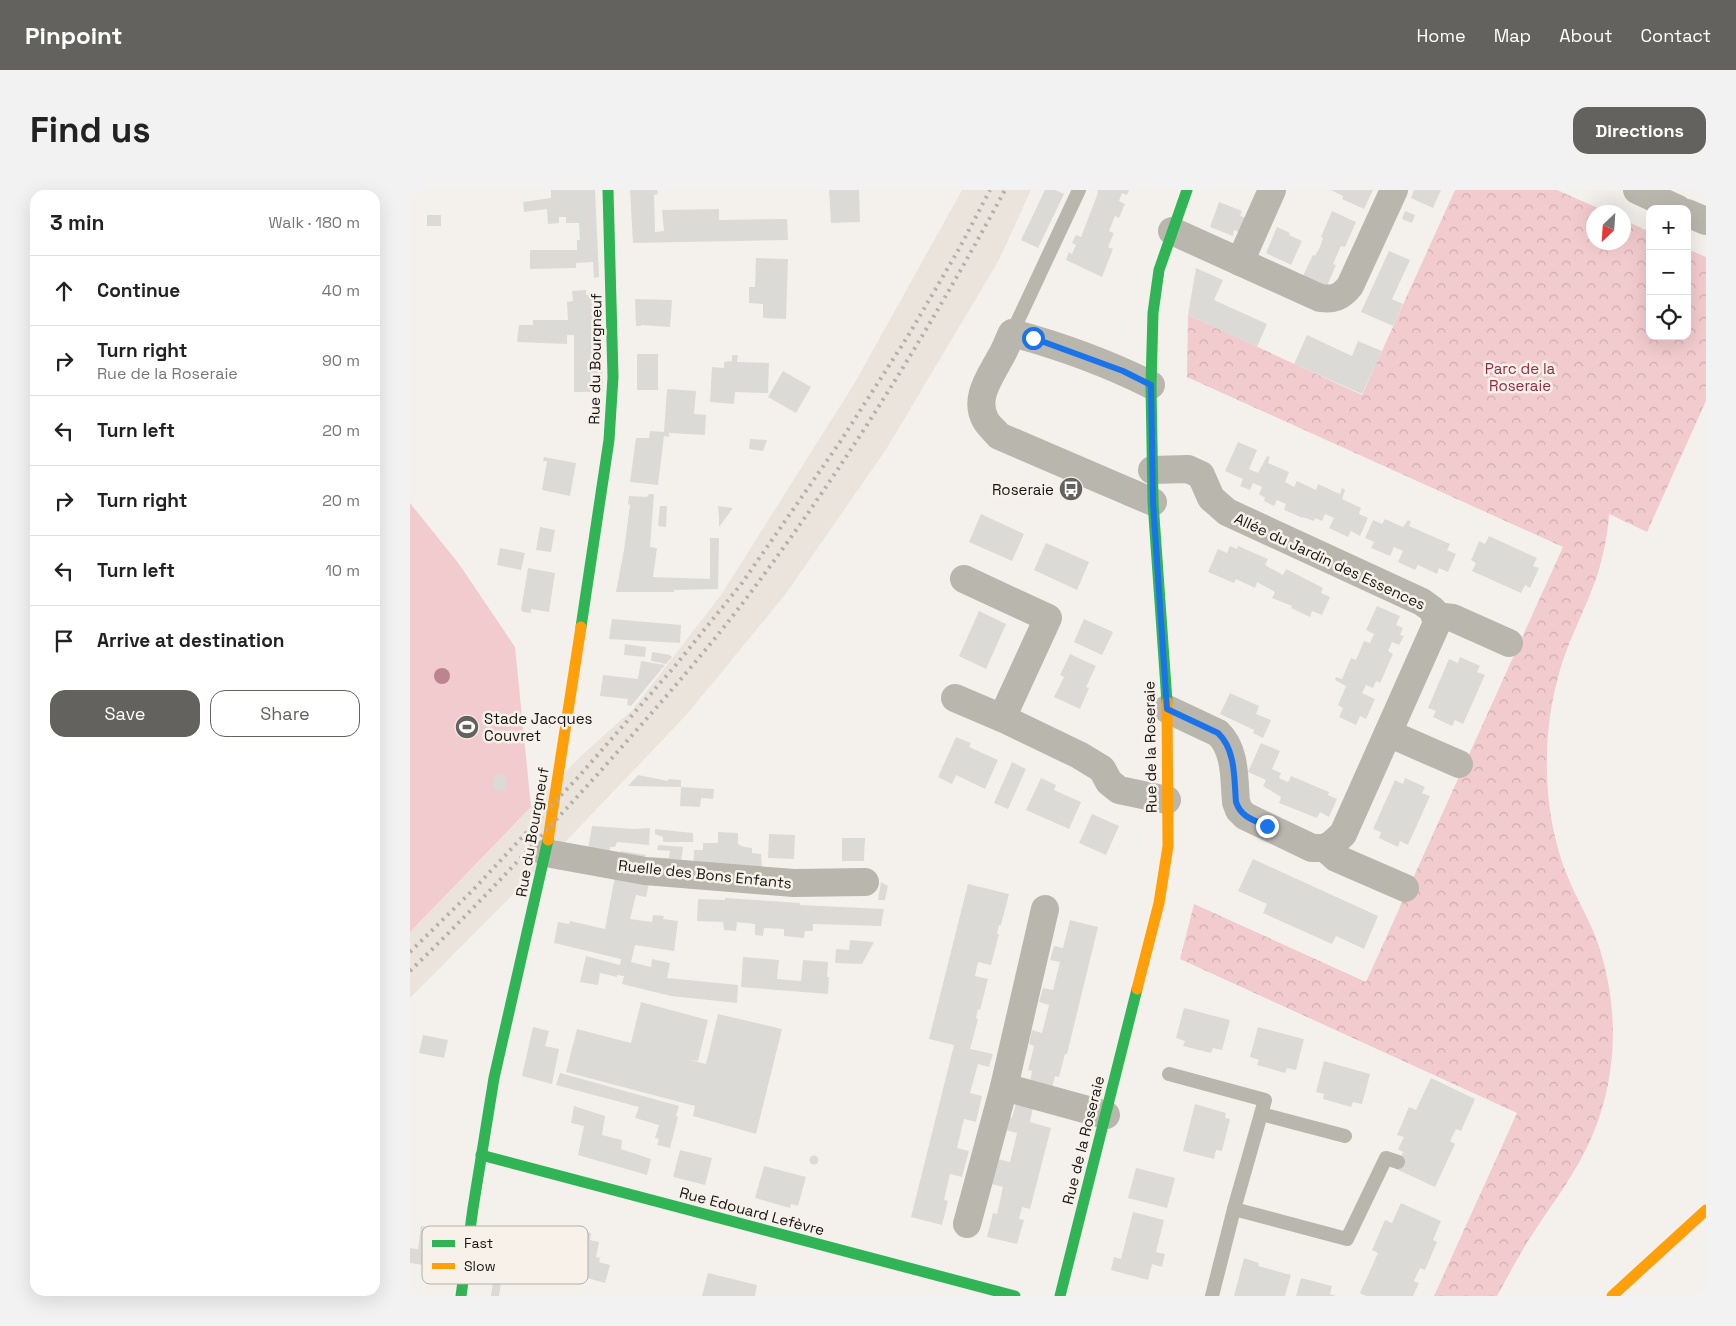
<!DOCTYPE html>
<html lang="en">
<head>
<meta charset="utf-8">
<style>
	body { margin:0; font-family:"Space Grotesk",sans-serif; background:#f2f2f2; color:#222 }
	.controls { position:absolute; right:15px; top:15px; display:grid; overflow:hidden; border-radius:10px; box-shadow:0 5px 20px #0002 }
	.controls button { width:45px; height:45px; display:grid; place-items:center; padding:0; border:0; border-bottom:1px solid #e0e0e0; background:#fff; color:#222; font:25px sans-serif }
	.compass { position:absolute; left:1176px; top:15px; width:45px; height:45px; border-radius:50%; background:#fff; box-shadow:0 5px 20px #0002; rotate:205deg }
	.stop { position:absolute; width:15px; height:15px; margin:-11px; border:4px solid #1a73e8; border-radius:50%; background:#fff }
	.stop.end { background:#1a73e8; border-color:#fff; box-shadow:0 1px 5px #0008 }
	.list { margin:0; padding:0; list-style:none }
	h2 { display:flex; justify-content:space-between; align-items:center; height:65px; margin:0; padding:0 20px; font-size:21px }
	h2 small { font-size:16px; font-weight:400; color:#767676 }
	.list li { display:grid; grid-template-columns:32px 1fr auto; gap:15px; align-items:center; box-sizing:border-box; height:70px; padding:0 20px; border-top:1px solid #e0e0e0 }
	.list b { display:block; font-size:19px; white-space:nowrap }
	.list p { margin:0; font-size:16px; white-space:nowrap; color:#767676 }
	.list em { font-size:16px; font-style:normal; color:#767676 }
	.actions { display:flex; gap:10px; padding:15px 20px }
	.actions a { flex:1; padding:11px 0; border:1px solid #64625f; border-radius:15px; text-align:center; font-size:18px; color:#64625f }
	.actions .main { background:#64625f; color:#fff }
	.icon { flex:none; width:28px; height:28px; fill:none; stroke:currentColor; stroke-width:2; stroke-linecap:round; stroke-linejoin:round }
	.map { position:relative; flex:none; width:1296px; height:1106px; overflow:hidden; border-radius:15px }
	header { display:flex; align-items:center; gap:30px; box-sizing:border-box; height:70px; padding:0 25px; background:#64625f; color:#fff }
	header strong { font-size:24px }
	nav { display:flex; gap:28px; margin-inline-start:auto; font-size:18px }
	.intro { display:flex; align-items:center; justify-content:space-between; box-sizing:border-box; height:120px; padding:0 30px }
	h1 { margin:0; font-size:35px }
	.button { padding:12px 22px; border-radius:15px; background:#64625f; color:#fff; font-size:18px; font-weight:700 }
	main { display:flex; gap:30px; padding:0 30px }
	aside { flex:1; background:#fff; border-radius:15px; box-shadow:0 5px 20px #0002 }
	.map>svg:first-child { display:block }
</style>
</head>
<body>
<header>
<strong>Pinpoint</strong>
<nav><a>Home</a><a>Map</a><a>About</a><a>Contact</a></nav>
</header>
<div class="intro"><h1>Find us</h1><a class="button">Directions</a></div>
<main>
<aside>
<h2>3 min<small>Walk · 180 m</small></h2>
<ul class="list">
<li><svg class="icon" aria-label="ahead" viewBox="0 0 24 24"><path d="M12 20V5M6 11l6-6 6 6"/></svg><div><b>Continue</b></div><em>40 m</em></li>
<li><svg class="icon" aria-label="right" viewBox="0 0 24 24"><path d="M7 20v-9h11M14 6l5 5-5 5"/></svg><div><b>Turn right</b><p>Rue de la Roseraie</p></div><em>90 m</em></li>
<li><svg class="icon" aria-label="left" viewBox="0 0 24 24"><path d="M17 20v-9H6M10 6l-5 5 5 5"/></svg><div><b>Turn left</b></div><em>20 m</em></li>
<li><svg class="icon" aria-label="right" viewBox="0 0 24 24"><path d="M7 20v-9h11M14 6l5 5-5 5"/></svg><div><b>Turn right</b></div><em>20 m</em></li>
<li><svg class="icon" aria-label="left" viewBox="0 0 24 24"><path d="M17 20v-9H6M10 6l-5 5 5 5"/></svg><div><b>Turn left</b></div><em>10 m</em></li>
<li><svg class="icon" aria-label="arrive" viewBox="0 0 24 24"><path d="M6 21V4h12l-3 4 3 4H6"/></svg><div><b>Arrive at destination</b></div></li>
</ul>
<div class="actions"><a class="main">Save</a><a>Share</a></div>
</aside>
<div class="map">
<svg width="1296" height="1106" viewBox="0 0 1296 1106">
	<defs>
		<pattern id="forest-crowns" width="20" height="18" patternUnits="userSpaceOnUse" patternTransform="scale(1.25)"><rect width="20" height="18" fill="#f2cbce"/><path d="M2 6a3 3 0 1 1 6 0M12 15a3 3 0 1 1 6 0" fill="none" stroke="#cfadb0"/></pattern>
	</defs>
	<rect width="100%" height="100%" fill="#f4f1ed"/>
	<path fill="#ebe4dc" d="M552,0H621L589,70L477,258L375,405L278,523L163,644L0,808V742L173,564L222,520L311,405L444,194Z"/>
	<path fill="url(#forest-crowns)" d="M1045,0H1147L1197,22H1184V52H1214V30L1240,42V146H1277V59L1296,67V211L1237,342L1199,324C1198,346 1191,377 1183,397C1175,418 1165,438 1157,459C1144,494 1137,532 1137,569C1136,606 1142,645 1155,680C1164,704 1177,725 1186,748C1209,811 1209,882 1183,944C1167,983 1140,1016 1118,1051C1107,1069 1097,1088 1087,1106H1024L1107,923L770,769L784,714L956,792L1153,357L777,187L778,125L952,205Z"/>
	<path fill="#f2cbce" d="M0,313L49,374L105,457L121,617L0,742Z"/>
	<g fill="#dcdad7">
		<path d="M141,0H185L189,87L184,88L183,72L166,73V78L120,79V60H167V50H170L169,33H156V27H149V33L138,34L137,19L114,22L113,12L141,8Z"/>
		<path d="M220,0H247L248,4L244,5L245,42L254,41L252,20L309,19V30L377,29L378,50L223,53Z"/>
		<path d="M419,0H449L450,32L421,33Z"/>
		<path d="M635,0H645L654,4L628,58L611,50Z"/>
		<path d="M688,0H719L717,5L712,3L709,11L715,14L709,28L705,26L699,41L704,43L698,57L703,59L692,87L656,70L659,62L662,64L666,55L662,53L666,45L671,47L688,3L687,2Z"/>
		<path d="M921,0H963L954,19L932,9L933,6Z"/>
		<path d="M1004,0H1031L1023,18L1001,8Z"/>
		<path d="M809,12L832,21L830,26L843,30L836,45L824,40L823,46L800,37Z"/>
		<path d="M922,21L946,32L935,57L931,56L923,74L926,75L915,101L891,90L903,65L905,66L910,57L913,48L911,47Z"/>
		<path d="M995,21L1005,25L1002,33L992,29Z"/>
		<rect x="17" y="25" width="14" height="11"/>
		<path d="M867,37L880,43L879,45L892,51L881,75L856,63Z"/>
		<path d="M979,61L1000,70L982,109L993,114L983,136L951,122Z"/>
		<path d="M346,68L378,69L376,129L353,128V114L339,113V97H345Z"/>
		<path d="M786,78L813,90L804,110L857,134L847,157L778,125Z"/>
		<path d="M176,100V105L190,104L193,202H164V145H157V154L107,152L109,135H123V130H158L157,112L163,111L162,101Z"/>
		<path d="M225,109L262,110L260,137L231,135V136H226Z"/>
		<path d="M897,145L942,166L948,151L972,161L952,204L884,174Z"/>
		<rect x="227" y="164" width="21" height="36"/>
		<path d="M322,165H328L327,172L359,173L358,203L325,202L324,214L300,212L302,177L314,178V172L322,171Z"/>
		<path d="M373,181L401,197L386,223L358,207Z"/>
		<path d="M257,199L286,201L284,224L296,225L295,245L259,243V247L254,246L248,295L220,292L226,248H239L240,241L254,242Z"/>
		<path d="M340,249L357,250L353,261L339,259Z"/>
		<path d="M828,252L847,260L839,279L848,283L857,266L860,267L858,273L879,282L875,292L884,297L887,291L906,300L908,294L930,304L932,298L935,300L932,309L951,318L949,324L958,328L950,346L941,341L938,347L919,338L924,328L915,324L912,331L905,328L904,331L893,327V328L874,320L876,314L867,310L864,316L854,311L855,308L849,304L852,297L843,293L840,300L830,296L833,289L815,281Z"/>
		<path d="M134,267L166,273L160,306L132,300L137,271H133Z"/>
		<path d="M239,304H244L240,357L247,358L243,387L300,389V348H309L308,399L264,400V402H206L214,360L220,315L218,314L219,306L237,307Z"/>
		<path d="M250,316H257L256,337L248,336Z"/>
		<path d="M308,316L323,318L309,337V327Z"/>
		<path d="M571,324L614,344L602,371L559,352Z"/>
		<path d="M975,329L993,337L998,330L1001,332L999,336L1040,354L1037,360L1046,364L1038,382L1029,378L1027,384L1008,375L1005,380L988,372L993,361L984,357L980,366L961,358L964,352L955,348L963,330L972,334Z"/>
		<path d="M130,337L145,340L141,362L126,360Z"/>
		<path d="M1079,346L1127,368L1123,376L1129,378L1120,398L1115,395L1111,403L1062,381L1066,373L1061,370L1063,366L1069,351L1075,354Z"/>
		<path d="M636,353L679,372L667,400L624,380Z"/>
		<path d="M820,356L827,359L828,356L858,369L855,375L873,385L876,379L913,398L911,403L920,407L912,425L902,421L900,427L881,418L882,416L862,408L865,402L847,392L845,398L826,389L824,393L798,382L808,359L817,363Z"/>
		<path d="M90,358L115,363L111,380L87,375Z"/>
		<path d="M118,378L145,383L139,422L121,419V423L113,422L111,420Z"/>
		<path d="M967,416L990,426L986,435L993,438L990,445L994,446L989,455L982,452L978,461L983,464L970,493L966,491L963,498L956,495L952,503L965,509L956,529L950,526L946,535L929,527L933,518L928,515L936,496L925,490L926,487L932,489L941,468L946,470L954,451L960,453L964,444L956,440Z"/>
		<path d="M569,421L596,434L576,479L549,466Z"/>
		<path d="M202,429L271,435L270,453L199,449Z"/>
		<path d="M674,429L703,442L692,465L664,452Z"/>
		<path d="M215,454L236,457L235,467L214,465Z"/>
		<path d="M242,462L260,465L262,467L256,474L241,471Z"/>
		<path d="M660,464L686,476L676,497L679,498L670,519L644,507L654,487L650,485Z"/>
		<path d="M1050,467L1070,476L1067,482L1075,485L1053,534L1045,530L1042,536L1023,527L1026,521L1018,518L1039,469L1048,473Z"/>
		<path d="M231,471L255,475L221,516L217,515L218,509L190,506L193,485L228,489Z"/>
		<path d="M820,503L849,516L846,524L861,530L853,548L843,543L844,540L810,524Z"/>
		<path d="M546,547L561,553L559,557L588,570L575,599L546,585L542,594L528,587Z"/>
		<path d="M851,553L870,561L862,579L871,583L869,588L878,592L881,586L919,602L918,605L927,609L919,627L910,622L907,628L869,613L871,607L853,596L856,590L838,582Z"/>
		<path d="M602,572L616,579L598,619L584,613Z"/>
		<path d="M85,584L97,586L94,601L82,599Z"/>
		<path d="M228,585L258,591V589L271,590V597L218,596Z"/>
		<path d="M631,588L646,595L644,600L671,612L659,639L616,620Z"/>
		<path d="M995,588L1015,597L1012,603L1020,606L998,655L990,651L988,657L969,648L971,642L963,639L985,590L993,594Z"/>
		<path d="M271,597L304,599L303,609L291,608L290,617L270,616Z"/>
		<path d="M682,624L709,636L696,665L669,653Z"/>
		<path d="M182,636L224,639L240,638L239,655L207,652L205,657H200L198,670L177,665Z"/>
		<path d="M245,639L283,643V652H253V647L245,644Z"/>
		<path d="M308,642L328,643V654L334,657L342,658V663L351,664L352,678L283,681L284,660H293V653H308Z"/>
		<path d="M359,644L385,645L384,669L358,668Z"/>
		<path d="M432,648H455L454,671H432Z"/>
		<path d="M248,655L273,657L270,680L209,670L211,661L236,665L235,667L259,668L260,661L247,660Z"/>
		<path d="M843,669L968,726L954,759L926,746L922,754L853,723L857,714L828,701Z"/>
		<path d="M206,681L240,689L236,707L226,705L220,729L242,732L243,725L254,726L253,729L268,731L264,761L225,755L221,772L241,777L242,769L260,773L257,788L328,795L327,813L261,806L212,794L214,786L207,785V787L190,783L188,795L170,792L176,766L210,775L211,769L144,753L148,732L159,734L160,731L195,739Z"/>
		<path d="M471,692L478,696L475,710H468Z"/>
		<path d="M558,694L599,704L591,735H589L587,744H589L581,775L568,772L565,786L578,789L570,820L568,819L566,828L568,829L560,859L583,864L579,877L568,874L560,903L572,906L566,932L554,929L547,958L559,961L552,987L540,984L534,1010L538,1011L532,1035L501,1027L544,855L519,849Z"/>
		<path d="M315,708L390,713V715L474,719L471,736L403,734V741H395L394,748L374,746V739L354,738L353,746L345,745V734L327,732L326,741L314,740L313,732L287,731L288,709L315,710Z"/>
		<path d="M660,730L688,737L657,864H655L649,887L645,886L642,898L620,893L622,881L618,880L624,856L619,854L622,840L632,843L639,815L629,812L633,798L643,800L650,772L640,770L644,756L653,758Z"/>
		<path d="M440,750L464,752L452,774L425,773L426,759L439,760Z"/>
		<path d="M333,767L369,770L367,789L391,791L393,770L418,772L417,787H419L418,804L331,797Z"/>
		<path d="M231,812L298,830L288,871L280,870L296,874L308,824L372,839L346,944L283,926L285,916L156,882L167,839L221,853Z"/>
		<path d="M774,818L820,830L812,860L803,858L801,863L773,856L775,851L766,848Z"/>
		<path d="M123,837L139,841L135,856L149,859L142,894L112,886Z"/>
		<path d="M848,837L894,849L886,880L877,878L875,883L847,875L849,870L840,867Z"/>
		<path d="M13,845L38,850L34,868L9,863Z"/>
		<path d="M914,871L960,884L952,914L943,912L941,917L913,909L914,904L906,902Z"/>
		<path d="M150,883L269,916L266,926L268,927L260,958L247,955L249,949L245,948L249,935L225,928L229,917L146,895Z"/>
		<path d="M1021,888L1065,909L1051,941L1046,939L1040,951L1045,954L1025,997L986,979L993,962L988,959L994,947L987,945L999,917L1006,920Z"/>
		<path d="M606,913L623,917L620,932L641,938L620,1019L612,1017L609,1029L614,1030L607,1054L577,1047L583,1023L587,1024L593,997L582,994L588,969L600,972L607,943L595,940L599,927L602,928Z"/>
		<path d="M785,914L816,923L815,928L820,929L812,961L806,960L804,969L773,961Z"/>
		<path d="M164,916L195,926L192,945L212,950L211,959L241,969L237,985L168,965L174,936L161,933Z"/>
		<path d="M270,960L302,968L295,995L263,987Z"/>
		<circle cx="404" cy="970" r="4.5"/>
		<path d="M354,976L396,987L388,1016L381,1014L380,1018L345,1008Z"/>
		<path d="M726,978L765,988L757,1018L718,1008Z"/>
		<path d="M991,1013L1031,1031L1023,1050L1027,1052L1015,1080L1010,1078L1004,1091L1009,1093L1003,1106H956L950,1103L968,1063L962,1060L975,1030L982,1033Z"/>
		<path d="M723,1022L754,1030L746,1062L755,1064L752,1077L742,1074L738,1090L701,1080L704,1067L711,1069Z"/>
		<path d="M11,1036L27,1038L25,1053L50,1058L47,1080L0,1073V1058L8,1059Z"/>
		<path d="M163,1039L181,1043L180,1050L189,1052L186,1067L190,1068L189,1072L200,1075L195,1093L177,1088L178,1082L172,1081L170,1087L161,1085L162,1079L154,1077Z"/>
		<path d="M834,1068L849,1073L848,1076L881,1085L875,1106H824Z"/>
		<path d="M85,1075L93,1077L89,1106H81Z"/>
		<path d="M298,1083L347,1095L345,1106H292Z"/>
		<path d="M891,1088L922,1096L920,1104L926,1106H886Z"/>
	</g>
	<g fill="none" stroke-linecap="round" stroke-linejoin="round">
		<g stroke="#b8b6ad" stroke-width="14">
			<path d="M602,143L669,0"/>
			<path d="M759,884L855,910L824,1019L802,1106"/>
			<path d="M851,924L935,946"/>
			<path d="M824,1019L937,1049L976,968L988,972"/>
		</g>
		<g stroke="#b8b6ad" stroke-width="28">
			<path d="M1227,0L1268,19"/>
			<path d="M1277,23L1296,31"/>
			<path d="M762,41L910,108C924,110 931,107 940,96L984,0"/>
			<path d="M830,72L862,0"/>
			<path d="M741,195C697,173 650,156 602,143C598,151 595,160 590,168C580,187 563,209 576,231C579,236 585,241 589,246L743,312"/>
			<path d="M742,280L778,279L791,285L801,308L817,322L1012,412L1023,420L1027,433L933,644L923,653L915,658H902L835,626L829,620L826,612C824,589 826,560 808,543L757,519"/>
			<path d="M554,389L638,428L592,528L669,565L692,579L699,592L709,600L757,610"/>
			<path d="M1025,426L1043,428L1099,453"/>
			<path d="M545,508L592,528"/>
			<path d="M978,543L1049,574"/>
			<path d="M915,658L926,668L995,698"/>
			<path d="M136,663L235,681L384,693L455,692"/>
			<path d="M594,897L635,719"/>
			<path d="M557,1034L594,897L696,925"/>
		</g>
		<g stroke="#30b455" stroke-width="11">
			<path d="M171,437L199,250L203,187L198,0"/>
			<path d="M757,512L743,312L741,195L743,123L749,80L777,0"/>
			<path d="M71,965L605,1106"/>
			<path d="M51,1106L63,1018L84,888L138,650"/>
			<path d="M650,1106L727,799"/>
		</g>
		<g stroke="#ff9f0a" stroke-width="11">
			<path d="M138,650L171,437"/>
			<path d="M727,799L749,713L758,656L757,512"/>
			<path d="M1202,1106L1296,1020"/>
		</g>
		<g stroke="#b4b1ac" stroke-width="4" stroke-dasharray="2.5 5" stroke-linecap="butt">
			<path d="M0,762L63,700L171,584L265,476L332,393L430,252L498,146L549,59L580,0"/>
			<path d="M0,781C68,715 132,646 195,576C246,518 298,460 344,398C438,272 520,139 595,0"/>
		</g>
	</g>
	<circle fill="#bd848f" cx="32" cy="486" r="8"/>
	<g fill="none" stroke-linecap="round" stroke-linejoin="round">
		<path stroke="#1a73e8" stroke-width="6" d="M623,148L713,181L741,195L743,312L757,519L808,543C826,560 824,589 826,612C831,627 843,630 857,636"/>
	</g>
	<defs>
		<g id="bus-disc" transform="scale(1.25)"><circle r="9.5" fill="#64625f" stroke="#f7f1ea"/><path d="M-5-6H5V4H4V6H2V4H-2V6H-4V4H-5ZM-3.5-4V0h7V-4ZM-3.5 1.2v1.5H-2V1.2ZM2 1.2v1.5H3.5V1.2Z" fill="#fff"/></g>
		<g id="stadium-disc" transform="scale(1.25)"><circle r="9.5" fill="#64625f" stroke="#f7f1ea"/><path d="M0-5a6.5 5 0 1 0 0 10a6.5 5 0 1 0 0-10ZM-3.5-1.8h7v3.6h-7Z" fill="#fff"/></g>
	</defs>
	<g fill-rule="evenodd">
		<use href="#bus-disc" x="661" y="299"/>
		<use href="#stadium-disc" x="57" y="537"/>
	</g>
	<g text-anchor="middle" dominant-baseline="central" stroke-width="5" stroke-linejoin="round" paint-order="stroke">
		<g font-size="15" fill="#171513" stroke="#f7f1ea">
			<text transform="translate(185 169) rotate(-89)">Rue du Bourgneuf</text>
			<text transform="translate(920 371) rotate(25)">Allée du Jardin des Essences</text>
			<text transform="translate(740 557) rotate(-91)">Rue de la Roseraie</text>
			<text transform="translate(122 642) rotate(-80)">Rue du Bourgneuf</text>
			<text transform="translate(295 684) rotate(6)">Ruelle des Bons Enfants</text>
			<text transform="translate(673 950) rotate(-76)">Rue de la Roseraie</text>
			<text transform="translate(342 1021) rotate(15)">Rue Edouard Lefèvre</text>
		</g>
		<g font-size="15" fill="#902b42" stroke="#f7f1ea">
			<text x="1110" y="178">Parc de la<tspan x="1110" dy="17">Roseraie</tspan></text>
		</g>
		<g font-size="15" fill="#171513" stroke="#f7f1ea" text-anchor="end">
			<text x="644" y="299">Roseraie</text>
			<text x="74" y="528" text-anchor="start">Stade Jacques<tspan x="74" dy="17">Couvret</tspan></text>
		</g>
	</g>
	<rect x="12" y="1036" width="166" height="58" rx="8" fill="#f7f1ea" stroke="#b4afaa" stroke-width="1"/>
	<rect x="22" y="1050" width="23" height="7" fill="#30b455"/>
	<rect x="22" y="1073" width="23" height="6" fill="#ff9f0a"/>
	<g font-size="14" fill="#171513">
		<text x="54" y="1058">Fast</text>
		<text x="54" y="1081">Slow</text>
	</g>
</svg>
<div class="controls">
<button>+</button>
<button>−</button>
<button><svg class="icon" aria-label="locate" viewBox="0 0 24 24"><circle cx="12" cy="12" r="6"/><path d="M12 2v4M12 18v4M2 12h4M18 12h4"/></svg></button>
</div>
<svg class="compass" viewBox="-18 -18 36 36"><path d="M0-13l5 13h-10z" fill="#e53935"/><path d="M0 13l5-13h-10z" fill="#767676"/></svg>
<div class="stop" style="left:623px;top:148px"></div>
<div class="stop end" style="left:857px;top:636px"></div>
</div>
</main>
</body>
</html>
